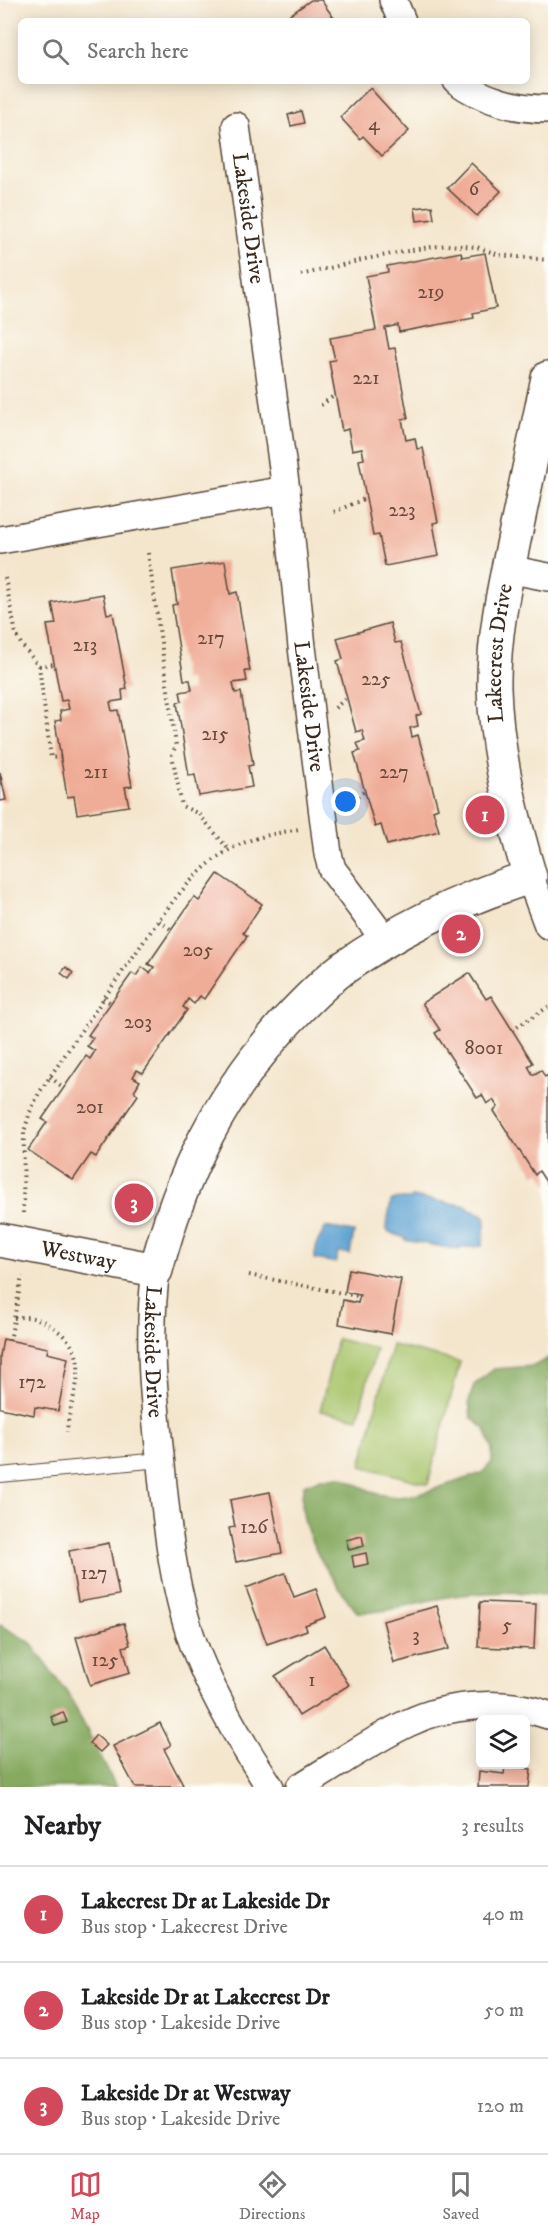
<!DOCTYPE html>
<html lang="en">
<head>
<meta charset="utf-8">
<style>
	body { margin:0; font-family:"IM FELL DW Pica",serif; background:#f6f6f6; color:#202124 }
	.controls { position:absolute; right:18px; bottom:18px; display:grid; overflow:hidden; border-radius:9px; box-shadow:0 3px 15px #0003 }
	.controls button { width:54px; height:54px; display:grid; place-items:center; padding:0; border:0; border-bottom:2px solid #e0e0e0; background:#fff; color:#202124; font:30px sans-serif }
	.you { position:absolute; left:346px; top:802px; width:21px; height:21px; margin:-15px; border:4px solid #fff; border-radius:50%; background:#1a73e8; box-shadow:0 0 0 9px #1a73e833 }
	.badge { display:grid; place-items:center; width:39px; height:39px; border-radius:50%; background:#d1495b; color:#fff; font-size:20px; font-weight:700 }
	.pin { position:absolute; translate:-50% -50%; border:3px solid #fff; box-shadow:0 2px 6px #0006 }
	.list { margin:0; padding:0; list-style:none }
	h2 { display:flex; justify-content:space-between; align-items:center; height:78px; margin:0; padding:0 24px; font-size:26px }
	h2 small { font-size:20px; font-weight:400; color:#757577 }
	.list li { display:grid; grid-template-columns:39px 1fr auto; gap:18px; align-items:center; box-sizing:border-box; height:96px; padding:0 24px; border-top:2px solid #e0e0e0 }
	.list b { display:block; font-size:22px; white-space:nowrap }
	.list p { margin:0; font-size:20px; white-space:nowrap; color:#757577 }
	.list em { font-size:20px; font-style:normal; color:#757577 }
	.icon { flex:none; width:33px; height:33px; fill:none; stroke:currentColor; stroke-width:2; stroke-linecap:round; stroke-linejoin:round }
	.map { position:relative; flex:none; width:548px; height:1787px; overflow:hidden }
	.search { position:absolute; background:#fff; box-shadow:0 3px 15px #0003; left:18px; right:18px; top:18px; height:66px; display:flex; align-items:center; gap:15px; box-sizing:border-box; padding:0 21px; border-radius:9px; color:#757577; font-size:22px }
	.sheet { height:366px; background:#fff }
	nav { display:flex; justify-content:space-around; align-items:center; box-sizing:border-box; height:84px; border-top:2px solid #e0e0e0; background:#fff; font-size:16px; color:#757577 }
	nav a { display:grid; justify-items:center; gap:3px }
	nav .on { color:#d1495b }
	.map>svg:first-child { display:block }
</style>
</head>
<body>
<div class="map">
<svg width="548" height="1787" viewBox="0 0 548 1787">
	<rect width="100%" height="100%" fill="#fdfcf7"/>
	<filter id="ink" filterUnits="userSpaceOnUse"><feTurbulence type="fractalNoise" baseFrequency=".0167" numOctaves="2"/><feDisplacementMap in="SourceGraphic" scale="12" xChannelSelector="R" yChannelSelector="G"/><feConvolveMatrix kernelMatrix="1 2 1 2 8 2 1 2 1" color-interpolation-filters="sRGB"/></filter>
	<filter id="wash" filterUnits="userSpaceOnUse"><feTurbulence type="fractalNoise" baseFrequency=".008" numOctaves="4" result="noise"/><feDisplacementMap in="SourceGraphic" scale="24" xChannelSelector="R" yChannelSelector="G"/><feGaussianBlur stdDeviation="1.35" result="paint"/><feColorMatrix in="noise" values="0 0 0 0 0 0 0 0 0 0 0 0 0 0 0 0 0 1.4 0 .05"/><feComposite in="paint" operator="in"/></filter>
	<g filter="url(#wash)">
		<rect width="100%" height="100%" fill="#f4e6cd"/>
		<g fill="#a8c56c" stroke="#727845" stroke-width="1.5">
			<path d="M337,1339L376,1348L358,1418L320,1411Z"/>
			<path d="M392,1345L460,1362L428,1484L361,1466Z"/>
		</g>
		<g fill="#86aa60" stroke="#606a3f" stroke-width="1.5">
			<path d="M548,1358V1596C515,1589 464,1593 431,1600C406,1605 383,1614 357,1612C333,1581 292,1527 304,1485L321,1478L342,1477L377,1494L397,1497L417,1495L482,1473L492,1462V1449L485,1429L471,1417L469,1401L474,1385L494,1369L534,1366Z"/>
			<path d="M0,1625L30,1642L70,1697L116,1787H0Z"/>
		</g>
		<g fill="#5da2d2" stroke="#4c6678" stroke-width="1.5">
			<path d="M412,1197L468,1206V1209L484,1215L486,1219L482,1246L461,1248L460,1250L405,1240V1238L389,1232L386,1229L391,1201L395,1199H411Z"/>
			<path d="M326,1227L354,1232L350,1254L338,1252L336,1263L314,1259L317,1243Z"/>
		</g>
		<g id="blocks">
			<g fill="#efac96">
				<path d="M311,0H321L336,21H294L290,15Z"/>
				<path d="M370,88L409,131L382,156L363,136L360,139L340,117Z"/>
				<path d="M301,111L304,123L291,126L288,115Z"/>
				<path d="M471,163L501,191L477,216L447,188Z"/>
				<path d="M432,206L434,219L417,221L415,208Z"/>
				<path d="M461,252L462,257L485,253L496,308L473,313L474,318L399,332L398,325L385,328L389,349L395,348L408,418L402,419L406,440L415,438L417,449L423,448L438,522L433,523L439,556L385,566L379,535L373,536L359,460L364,459L362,448L352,450L348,429L342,431L329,361L335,360L330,338L376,330L366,276L388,272L387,266Z"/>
				<path d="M225,561L230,594L237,592L250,671H245L247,681L233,683L235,693L241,692L253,765L248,766L252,787L199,796L195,775L189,776L177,703L182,701L180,692L192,690L190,680H184L172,605L177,604L172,570Z"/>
				<path d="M103,594L107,614L113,613L127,689L122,690L123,700L110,702L112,711L118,710L132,786L125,787L129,806L77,814L74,796L67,797L55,721L61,720L60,711L69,709L67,700L61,701L47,625L56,624L52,603Z"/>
				<path d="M390,623L395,643L401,642L421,714L416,716L418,726L410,728L412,737L418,735L438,808L433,810L439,831L387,845L381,825L375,827L354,753L360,751L357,743L365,741L362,730L356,732L337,661L343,659L337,638Z"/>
				<path d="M0,772L6,800L0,801Z"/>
				<path d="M218,874L262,904L243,933L247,936L204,999L200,996L194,1004L188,999L183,1007L187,1010L143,1073L137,1070L133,1077L140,1081L134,1091L138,1095L96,1157L91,1154L73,1180L28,1150L47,1122L42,1119L86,1056L90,1059L95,1051L87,1046L93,1038L88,1035L132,973L136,976L142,967L150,973L154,967L148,964L194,897L199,901Z"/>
				<path d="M66,967L73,973L69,979L61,973Z"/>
				<path d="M469,973L486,999L491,996L533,1063L528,1066L533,1075L541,1070L545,1077L548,1075V1185L539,1171L535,1175L494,1111L498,1107L493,1100L487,1104L482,1095L477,1098L435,1033L440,1030L422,1003Z"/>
				<path d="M349,1269L401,1279L391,1334L339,1324L343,1300L358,1303L360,1295L345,1292Z"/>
				<path d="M3,1339L48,1348L47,1353L68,1358L58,1411L35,1407L34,1415L0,1408V1356Z"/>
				<path d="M270,1492L282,1553L236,1562L229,1528L235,1527L230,1500Z"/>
				<path d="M362,1536L364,1546L349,1550L346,1540Z"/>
				<path d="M109,1543L119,1595L78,1602L69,1551Z"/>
				<path d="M366,1553L368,1564L354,1567L352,1556Z"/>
				<path d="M285,1573L294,1597L316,1589L326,1617L305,1625L307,1630L267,1644L246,1588Z"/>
				<path d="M480,1602L536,1604L534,1649L478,1647Z"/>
				<path d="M437,1606L449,1649L394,1663L383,1621Z"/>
				<path d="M124,1623L130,1645L123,1647L130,1673L90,1685L76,1637Z"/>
				<path d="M324,1645L349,1685L299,1716L275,1676Z"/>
				<path d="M63,1712L67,1722L55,1726L51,1717Z"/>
				<path d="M160,1723L171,1745L164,1749L183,1785L179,1787H135L113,1746Z"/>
				<path d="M96,1735L107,1745L100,1752L89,1743Z"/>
				<path d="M505,1766L531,1769L529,1787H478L479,1771L504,1774Z"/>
			</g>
		</g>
	</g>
	<g filter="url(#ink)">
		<use href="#blocks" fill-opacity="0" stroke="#574638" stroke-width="1.5"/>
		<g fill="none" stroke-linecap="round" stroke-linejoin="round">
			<g stroke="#574638" stroke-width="16">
				<path id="service" d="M0,1475L160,1460"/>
			</g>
			<g stroke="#574638" stroke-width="30">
				<g id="minor">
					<path d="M393,0L402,21"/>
					<path d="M457,81C483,100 516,109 548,109"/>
					<path id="s1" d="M236,126L286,490L302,647L328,854L332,869L385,940"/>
					<path d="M0,540L286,490"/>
					<path d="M508,569L548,577"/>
					<path d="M530,877L548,925"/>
					<path id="s2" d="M156,1270C147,1335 154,1400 161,1465C167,1528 174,1596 198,1656C217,1703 243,1745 270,1787"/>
					<path d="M300,1787C335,1766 372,1740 408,1723C449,1703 505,1700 548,1715"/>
				</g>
			</g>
			<g stroke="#574638" stroke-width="36">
				<g id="tertiary">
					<path id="s3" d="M0,1240L156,1270C181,1174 219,1097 286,1022C303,1004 322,984 342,969C400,928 463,898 530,877C512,816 496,752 494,688C493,633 506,579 517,526C527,476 538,427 548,378"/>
				</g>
			</g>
			<g stroke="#574638" stroke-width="4" stroke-dasharray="1.5 4.5" stroke-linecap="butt">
				<path d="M301,275L366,259L423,248L447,245L477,247L499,255L548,260"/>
				<path d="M321,405L335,395"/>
				<path d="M334,512L366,498"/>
				<path d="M148,553L176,745L172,755L182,806L199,814L229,850"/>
				<path d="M5,578L16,634L21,644L39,666L51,758L61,757"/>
				<path d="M39,666L54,664"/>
				<path d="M335,708L347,697"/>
				<path d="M348,804L365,791"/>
				<path d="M159,921L172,930"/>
				<path d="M103,998L111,1003"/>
				<path d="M512,1030L548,1007"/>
				<path d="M50,1077L64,1088"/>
				<path d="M23,1213L24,1132L30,1112L39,1093C71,1046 102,1000 135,954C161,917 189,873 229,850C251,837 274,834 299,829"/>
				<path d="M249,1275L357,1296"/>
				<path d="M14,1318C30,1315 42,1319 54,1328C98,1359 69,1393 67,1432"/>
				<path d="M10,1341L22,1276"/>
			</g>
			<use href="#service" stroke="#fff" stroke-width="14"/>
			<use href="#minor" stroke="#fff" stroke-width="27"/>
			<use href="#tertiary" stroke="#fff" stroke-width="33"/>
		</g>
	</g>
	<g text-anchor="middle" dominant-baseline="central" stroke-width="4.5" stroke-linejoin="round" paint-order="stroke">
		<g font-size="20" fill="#684a3c">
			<text x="374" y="124">4</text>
			<text x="474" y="189">6</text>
			<text x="431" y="292">219</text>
			<text x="366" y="378">221</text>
			<text x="402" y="510">223</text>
			<text x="211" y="638">217</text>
			<text x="85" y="645">213</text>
			<text x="376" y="679">225</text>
			<text x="215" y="734">215</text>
			<text x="96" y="772">211</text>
			<text x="394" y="772">227</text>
			<text x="198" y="950">205</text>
			<text x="138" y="1022">203</text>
			<text x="484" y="1048">8001</text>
			<text x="90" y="1107">201</text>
			<text x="32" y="1382">172</text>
			<text x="254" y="1527">126</text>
			<text x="94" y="1573">127</text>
			<text x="507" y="1625">5</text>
			<text x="416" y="1635">3</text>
			<text x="105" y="1660">125</text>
			<text x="312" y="1680">1</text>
		</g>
		<g font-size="22" fill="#3b2a1e" stroke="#fdfcf7">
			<text stroke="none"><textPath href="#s1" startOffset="93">Lakeside Drive</textPath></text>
			<text stroke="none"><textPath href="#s3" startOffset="957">Lakecrest Drive</textPath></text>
			<text stroke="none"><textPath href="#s1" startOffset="585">Lakeside Drive</textPath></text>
			<text stroke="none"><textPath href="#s3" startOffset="80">Westway</textPath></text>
			<text stroke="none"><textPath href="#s2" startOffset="82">Lakeside Drive</textPath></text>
		</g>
	</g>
</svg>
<div class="controls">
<button><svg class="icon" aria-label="layers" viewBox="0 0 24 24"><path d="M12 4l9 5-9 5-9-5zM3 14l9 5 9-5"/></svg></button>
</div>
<div class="you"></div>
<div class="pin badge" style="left:485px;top:815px">1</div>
<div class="pin badge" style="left:461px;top:934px">2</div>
<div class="pin badge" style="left:134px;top:1203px">3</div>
<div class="search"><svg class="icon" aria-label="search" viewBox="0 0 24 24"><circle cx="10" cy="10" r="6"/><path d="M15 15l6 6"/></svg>Search here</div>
</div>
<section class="sheet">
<h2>Nearby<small>3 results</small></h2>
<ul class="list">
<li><span class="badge">1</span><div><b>Lakecrest Dr at Lakeside Dr</b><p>Bus stop · Lakecrest Drive</p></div><em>40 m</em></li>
<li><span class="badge">2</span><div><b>Lakeside Dr at Lakecrest Dr</b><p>Bus stop · Lakeside Drive</p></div><em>50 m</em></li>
<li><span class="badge">3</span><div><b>Lakeside Dr at Westway</b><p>Bus stop · Lakeside Drive</p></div><em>120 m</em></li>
</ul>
</section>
<nav>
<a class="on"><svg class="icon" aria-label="map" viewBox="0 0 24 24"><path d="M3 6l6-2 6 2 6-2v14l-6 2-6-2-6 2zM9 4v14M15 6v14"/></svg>Map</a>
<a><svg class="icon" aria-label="directions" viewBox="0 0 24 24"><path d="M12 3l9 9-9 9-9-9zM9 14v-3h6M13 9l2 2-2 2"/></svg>Directions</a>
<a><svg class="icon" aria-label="saved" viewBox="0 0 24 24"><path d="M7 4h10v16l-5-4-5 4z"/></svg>Saved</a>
</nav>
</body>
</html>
